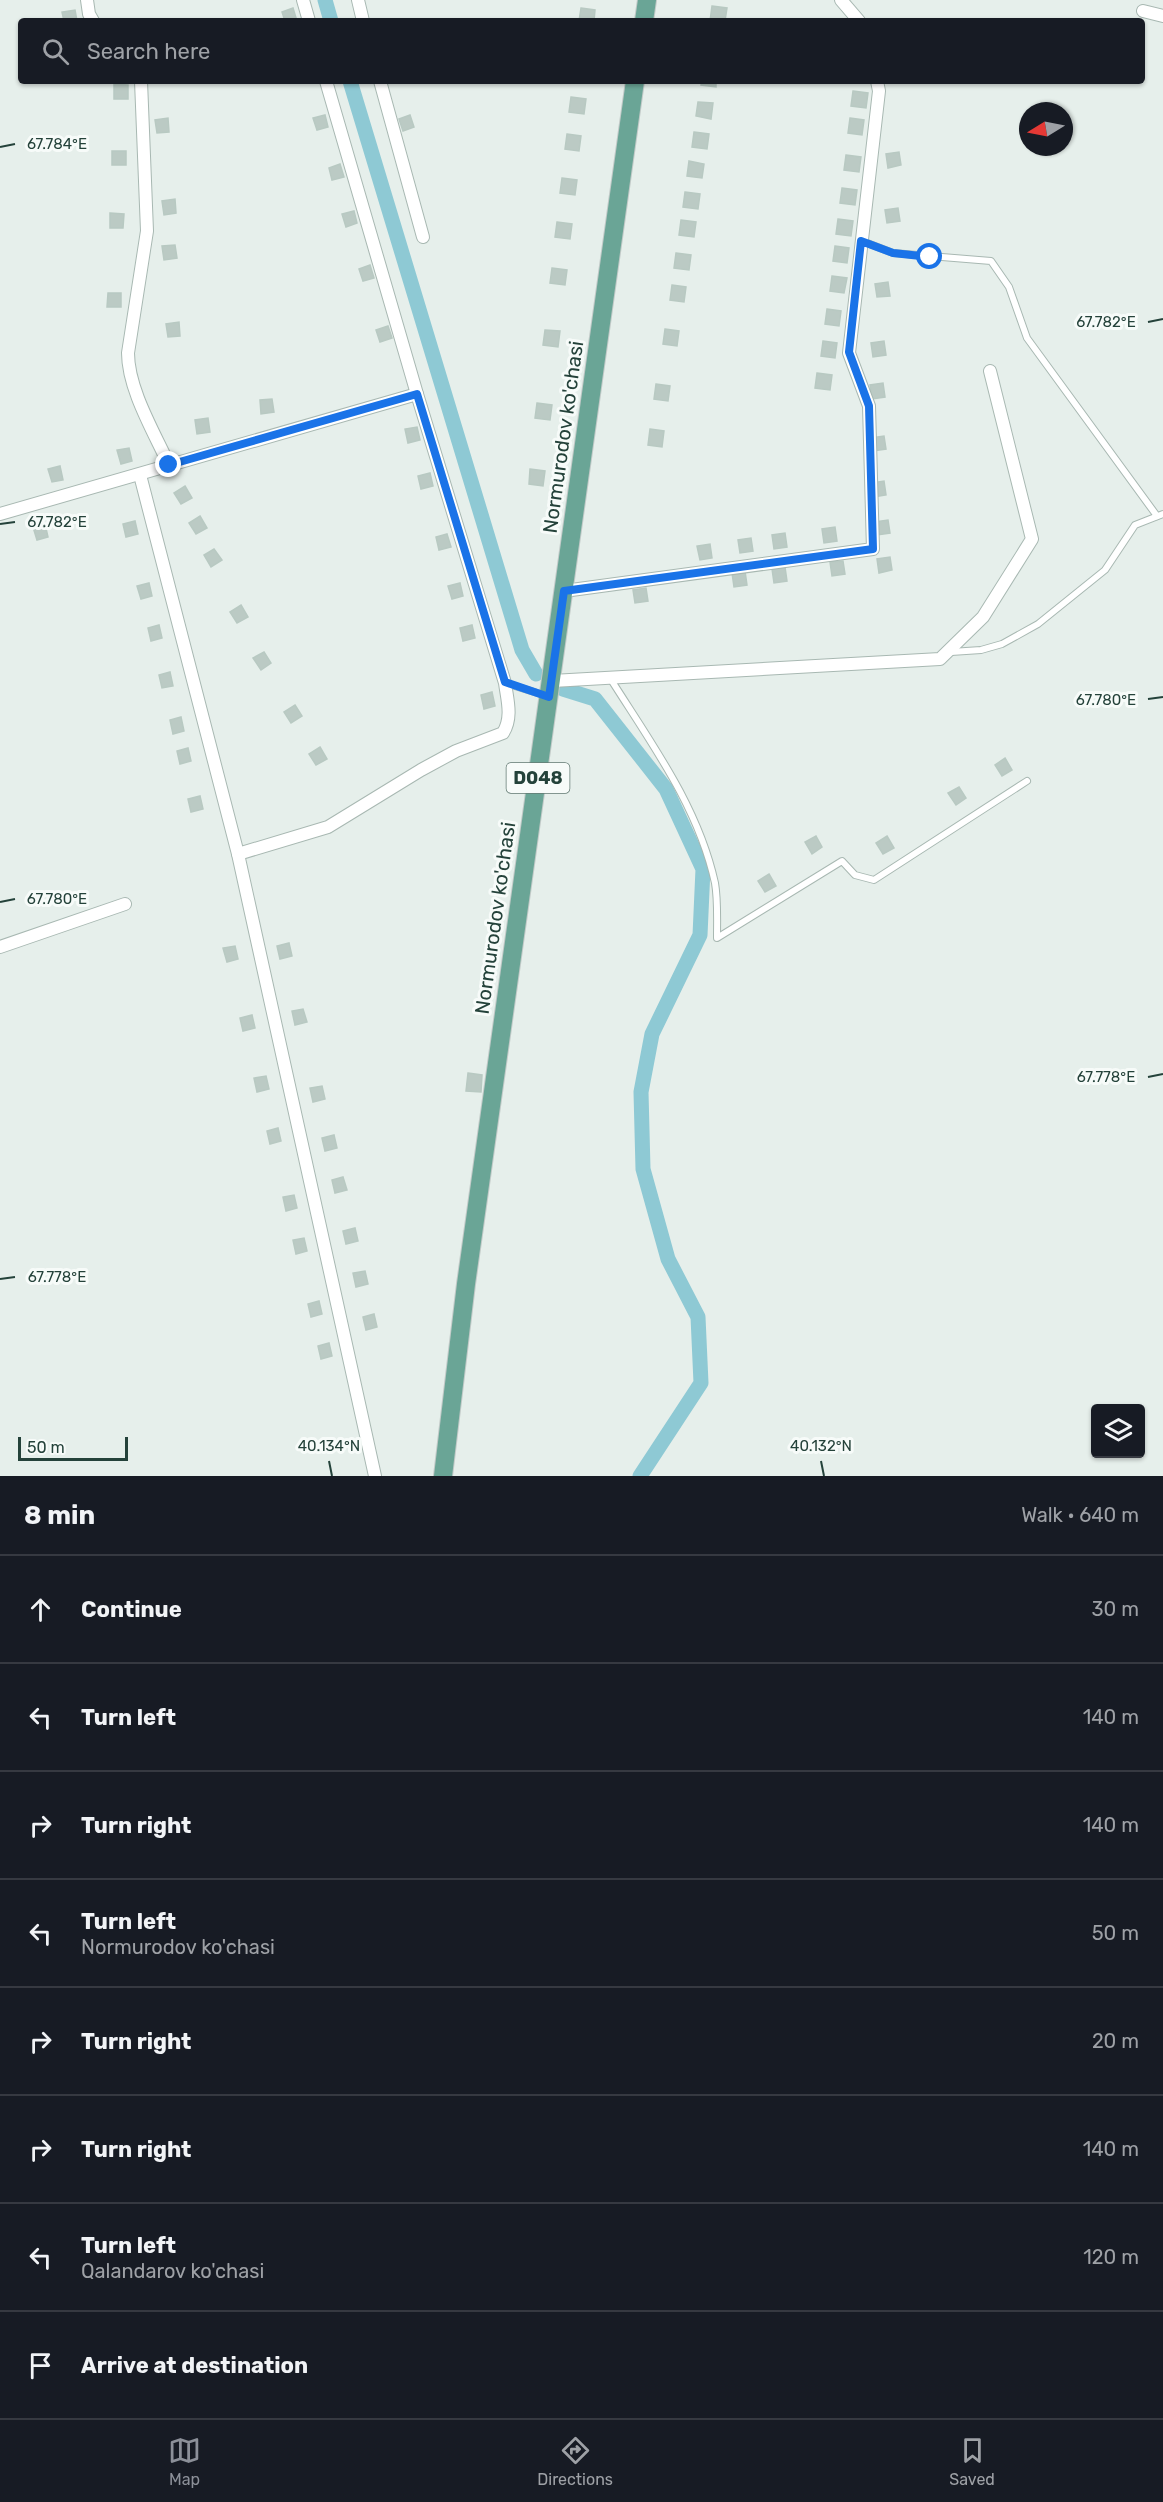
<!DOCTYPE html>
<html lang="en">
<head>
<meta charset="utf-8">
<style>
	body { margin:0; font-family:Rubik,sans-serif; background:#242831; color:#f1f3f6 }
	.controls { position:absolute; right:18px; bottom:18px; display:grid; overflow:hidden; border-radius:6px; box-shadow:0 2px 4px #0004 }
	.controls button { width:54px; height:54px; display:grid; place-items:center; padding:0; border:0; border-bottom:2px solid #363941; background:#171b24; color:#f1f3f6; font:30px sans-serif }
	.compass { position:absolute; left:1019px; top:102px; width:54px; height:54px; border-radius:50%; background:#171b24; box-shadow:0 2px 4px #0004; rotate:260deg }
	.scale { position:absolute; left:18px; bottom:15px; width:110px; box-sizing:border-box; padding-left:6px; border:3px solid #24423a; border-top:0; font-size:16px; line-height:21px; white-space:nowrap; color:#24423a; -webkit-text-stroke:4px #f7fbf9; paint-order:stroke }
	.stop { position:absolute; width:18px; height:18px; margin:-14px; border:4px solid #1a73e8; border-radius:50%; background:#fff }
	.stop.end { background:#1a73e8; border-color:#fff; box-shadow:0 2px 6px #0008 }
	.list { margin:0; padding:0; list-style:none }
	h2 { display:flex; justify-content:space-between; align-items:center; height:78px; margin:0; padding:0 24px; font-size:26px }
	h2 small { font-size:20px; font-weight:400; color:#9ea1a6 }
	.list li { display:grid; grid-template-columns:39px 1fr auto; gap:18px; align-items:center; box-sizing:border-box; height:108px; padding:0 24px; border-top:2px solid #363941 }
	.list b { display:block; font-size:22px; white-space:nowrap }
	.list p { margin:0; font-size:20px; white-space:nowrap; color:#9ea1a6 }
	.list em { font-size:20px; font-style:normal; color:#9ea1a6 }
	.icon { flex:none; width:33px; height:33px; fill:none; stroke:currentColor; stroke-width:2; stroke-linecap:round; stroke-linejoin:round }
	.map { position:relative; flex:none; width:1163px; height:1476px; overflow:hidden }
	.search { position:absolute; background:#171b24; box-shadow:0 2px 4px #0004; left:18px; right:18px; top:18px; height:66px; display:flex; align-items:center; gap:15px; box-sizing:border-box; padding:0 21px; border-radius:6px; color:#9ea1a6; font-size:22px }
	.sheet { height:942px; background:#171b24 }
	nav { display:flex; justify-content:space-around; align-items:center; box-sizing:border-box; height:84px; border-top:2px solid #363941; background:#171b24; font-size:16px; color:#9ea1a6 }
	nav a { display:grid; justify-items:center; gap:3px }
	nav .on { color:#8c9099 }
	.map>svg:first-child { display:block }
</style>
</head>
<body>
<div class="map">
<svg width="1163" height="1476" viewBox="0 0 1163 1476">
	<rect width="100%" height="100%" fill="#e6efeb"/>
	<g fill="none" stroke-linecap="round" stroke-linejoin="round">
		<g stroke="#8ec9d4" stroke-width="15">
			<path d="M325,0L331,21"/>
			<path d="M350,81L522,650L536,674"/>
			<path d="M563,689L595,699L666,789L703,869L700,935L652,1034L641,1092L643,1169L668,1259L698,1317L701,1383L640,1476"/>
		</g>
	</g>
	<g fill="#bbcac4" stroke="#b8c9c2" stroke-width="1.5">
		<path d="M712,6L727,8L725,21H710Z"/>
		<path d="M293,8L297,21H285L282,12Z"/>
		<path d="M581,8L595,10L594,21H579Z"/>
		<path d="M75,10L77,21H64L62,12Z"/>
		<path d="M702,81H716V87L701,85Z"/>
		<path d="M114,84L128,85V99H114Z"/>
		<path d="M853,91L868,93L866,108L851,106Z"/>
		<path d="M571,97L586,99L584,114L569,112Z"/>
		<path d="M698,102L713,103L711,119L696,116Z"/>
		<path d="M325,115L328,127L317,130L313,118Z"/>
		<path d="M410,115L414,127L403,131L399,119Z"/>
		<path d="M168,118L169,132L157,133L155,120Z"/>
		<path d="M850,118L864,120L862,135L848,133Z"/>
		<path d="M694,132L709,134L707,149L692,147Z"/>
		<path d="M567,134L581,136L579,151L565,149Z"/>
		<rect x="112" y="151" width="14" height="14"/>
		<path d="M899,152L901,165L888,168L886,154Z"/>
		<path d="M846,155L861,157L859,172L844,170Z"/>
		<path d="M689,161L704,164L702,178L687,176Z"/>
		<path d="M340,164L344,177L332,180L329,168Z"/>
		<path d="M562,178L577,180L575,195L560,193Z"/>
		<path d="M842,188L857,190L855,205L840,203Z"/>
		<path d="M685,192L700,194L698,209L683,207Z"/>
		<path d="M175,199L176,213L164,215L162,201Z"/>
		<path d="M898,208L900,221L887,223L885,210Z"/>
		<path d="M354,211L357,223L346,227L342,214Z"/>
		<path d="M110,213L124,214L123,228H110Z"/>
		<path d="M838,219L853,221L851,236L836,234Z"/>
		<path d="M681,220L696,222L694,237L679,235Z"/>
		<path d="M557,222L572,224L570,239L555,237Z"/>
		<path d="M175,245L177,258L164,260L162,246Z"/>
		<path d="M835,246L849,248L847,263L833,261Z"/>
		<path d="M676,253L691,255L689,270L674,268Z"/>
		<path d="M370,265L374,278L363,281L359,269Z"/>
		<path d="M552,268L567,270L565,285L550,283Z"/>
		<path d="M832,276L847,278L844,293L830,291Z"/>
		<path d="M888,282L890,296L877,297L875,284Z"/>
		<path d="M672,285L686,287L684,302L670,300Z"/>
		<path d="M108,293H121V307H107Z"/>
		<path d="M827,309L841,311L839,326L825,324Z"/>
		<path d="M179,322L180,336L168,337L166,324Z"/>
		<path d="M388,326L392,338L380,342L376,330Z"/>
		<path d="M665,329L679,331L677,346L663,344Z"/>
		<path d="M545,330L560,331L558,347L543,345Z"/>
		<path d="M823,341L837,343L835,358L821,356Z"/>
		<path d="M884,341L886,355L873,357L871,343Z"/>
		<path d="M817,373L832,375L830,390L815,388Z"/>
		<path d="M883,383L885,397L872,399L870,385Z"/>
		<path d="M656,384L670,386L668,401L654,399Z"/>
		<path d="M272,399L274,412L261,414L260,400Z"/>
		<path d="M537,403L552,405L550,420L535,418Z"/>
		<path d="M208,418L210,432L197,434L195,420Z"/>
		<path d="M417,427L420,440L408,443L405,429Z"/>
		<path d="M650,429L664,431L662,447L648,445Z"/>
		<path d="M884,436L886,449L873,451L871,438Z"/>
		<path d="M129,448L132,461L121,464L117,450Z"/>
		<path d="M60,466L63,480L52,482L48,469Z"/>
		<path d="M530,469L545,471L543,486L529,484Z"/>
		<path d="M430,473L433,486L421,489L418,476Z"/>
		<path d="M884,481L886,495L874,497L871,483Z"/>
		<path d="M185,486L192,498L181,504L174,493Z"/>
		<path d="M200,516L207,528L196,534L189,523Z"/>
		<path d="M888,520L890,533L877,535L875,522Z"/>
		<path d="M135,521L138,534L126,537L123,524Z"/>
		<path d="M45,524L48,537L37,540L33,527Z"/>
		<path d="M835,527L837,541L824,543L822,529Z"/>
		<path d="M785,533L787,547L774,549L772,535Z"/>
		<path d="M447,534L451,547L439,550L436,537Z"/>
		<path d="M751,538L753,551L740,553L738,540Z"/>
		<path d="M710,544L712,558L700,560L697,546Z"/>
		<path d="M214,549L222,560L211,567L204,555Z"/>
		<path d="M890,557L892,570L879,573L877,559Z"/>
		<path d="M843,561L845,574L832,576L830,562Z"/>
		<path d="M785,567L787,581L774,583L772,569Z"/>
		<path d="M745,571L747,585L734,587L732,573Z"/>
		<path d="M149,583L152,596L141,599L137,586Z"/>
		<path d="M460,583L463,596L452,599L448,586Z"/>
		<path d="M646,588L648,601L635,603L633,590Z"/>
		<path d="M241,605L248,617L237,623L230,612Z"/>
		<path d="M159,625L162,638L151,641L148,628Z"/>
		<path d="M472,625L475,638L463,641L460,628Z"/>
		<path d="M264,652L271,663L261,670L253,658Z"/>
		<path d="M170,672L173,686L162,688L159,675Z"/>
		<path d="M492,692L495,706L484,709L481,695Z"/>
		<path d="M295,705L302,716L291,723L284,712Z"/>
		<path d="M181,717L184,731L173,734L170,720Z"/>
		<path d="M320,747L327,759L316,765L309,754Z"/>
		<path d="M188,748L191,761L180,764L177,751Z"/>
		<path d="M1005,758L1012,770L1002,776L995,765Z"/>
		<path d="M959,787L966,798L956,805L948,793Z"/>
		<path d="M200,796L203,809L191,812L188,799Z"/>
		<path d="M816,836L822,847L812,854L805,842Z"/>
		<path d="M887,836L894,848L883,854L876,843Z"/>
		<path d="M769,874L776,886L765,892L758,881Z"/>
		<path d="M289,943L292,956L280,959L277,946Z"/>
		<path d="M235,946L238,959L227,962L223,948Z"/>
		<path d="M303,1009L307,1022L295,1025L292,1011Z"/>
		<path d="M252,1015L255,1028L243,1031L240,1018Z"/>
		<path d="M468,1073L482,1075L481,1092L466,1091Z"/>
		<path d="M266,1076L269,1089L257,1092L254,1078Z"/>
		<path d="M322,1086L325,1099L313,1102L310,1088Z"/>
		<path d="M278,1128L281,1141L270,1144L267,1131Z"/>
		<path d="M334,1135L337,1148L325,1151L322,1138Z"/>
		<path d="M343,1177L347,1190L335,1193L332,1180Z"/>
		<path d="M294,1195L297,1208L286,1211L283,1197Z"/>
		<path d="M355,1228L358,1241L346,1244L343,1231Z"/>
		<path d="M304,1238L307,1251L296,1254L293,1240Z"/>
		<path d="M365,1271L368,1284L356,1287L353,1273Z"/>
		<path d="M319,1301L322,1314L311,1317L308,1304Z"/>
		<path d="M374,1314L377,1327L366,1330L363,1317Z"/>
		<path d="M329,1343L332,1356L321,1359L318,1346Z"/>
	</g>
	<g fill="none" stroke-linecap="round" stroke-linejoin="round">
		<g stroke="#a8b8b2" stroke-width="8">
			<g id="lane">
				<path d="M862,241L893,253L991,261L1009,287L1027,338L1157,516"/>
				<path d="M951,652L981,650L1002,644L1038,624L1105,570L1135,525L1163,514"/>
				<path d="M610,678C651,743 698,806 715,883C718,900 717,920 717,938L842,861L855,875L874,880L1027,781"/>
				<path d="M505,683L547,696"/>
			</g>
		</g>
		<g stroke="#a8b8b2" stroke-width="14">
			<g id="street">
				<path d="M87,0L89,14L93,21"/>
				<path d="M303,0L309,21"/>
				<path d="M358,0L363,21"/>
				<path d="M841,0L859,21"/>
				<path d="M1143,11L1163,16"/>
				<path d="M141,81L147,231L128,353C128,389 154,432 169,465"/>
				<path d="M380,81L423,237"/>
				<path d="M140,475L238,854L375,1476"/>
				<path d="M0,514L417,394"/>
				<path d="M564,591L873,549L869,406L849,353L879,91L877,81"/>
				<path d="M552,681L940,659L983,617L1032,539L990,371"/>
				<path d="M238,854L328,827L421,770L456,751L503,733C513,717 507,699 505,683L417,394L326,81"/>
				<path d="M0,947L125,904"/>
			</g>
		</g>
		<g stroke="#c2cac8" stroke-width="20">
			<g id="primary">
				<path d="M644,21L647,0"/>
				<path d="M443,1476L466,1284L635,81"/>
			</g>
		</g>
		<use href="#lane" stroke="#fff" stroke-width="6"/>
		<use href="#street" stroke="#fff" stroke-width="12"/>
		<use href="#primary" stroke="#6aa596" stroke-width="18"/>
	</g>
	<g fill="none" stroke-linecap="round" stroke-linejoin="round">
		<path stroke="#1a73e8" stroke-width="8" d="M169,465L417,394L505,682L549,697L564,591L873,549L869,406L849,352L861,241L893,253L930,257"/>
	</g>
	<path fill="none" stroke="#24423a" stroke-width="2" d="M0,147L15,144M1148,322L1163,319M0,524L15,522M1148,699L1163,697M0,902L15,899M1148,1077L1163,1074M0,1279L15,1277M329,1461L332,1476M821,1461L824,1476"/>
	<g text-anchor="middle" dominant-baseline="central" stroke-width="6" stroke-linejoin="round" paint-order="stroke">
		<rect fill="#f7fbf9" stroke="#637a73" stroke-width="1.5" x="506.5" y="763" width="63" height="30" rx="4.5"/>
		<g font-size="18" font-weight="bold" fill="#24423a">
			<text x="538" y="778">D048</text>
		</g>
		<g font-size="20" fill="#24423a" stroke="#f7fbf9">
			<text transform="translate(563 437) rotate(-82)">Normurodov ko'chasi</text>
			<text transform="translate(495 918) rotate(-82)">Normurodov ko'chasi</text>
		</g>
	</g>
	<g font-size="15" text-anchor="middle" fill="#24423a" stroke="#f7fbf9" stroke-width="6" stroke-linejoin="round" paint-order="stroke">
		<text x="57" y="149">67.784°E</text>
		<text x="1106" y="327">67.782°E</text>
		<text x="57" y="527">67.782°E</text>
		<text x="1106" y="705">67.780°E</text>
		<text x="57" y="904">67.780°E</text>
		<text x="1106" y="1082">67.778°E</text>
		<text x="57" y="1282">67.778°E</text>
		<text x="329" y="1451">40.134°N</text>
		<text x="821" y="1451">40.132°N</text>
	</g>
</svg>
<div class="controls">
<button><svg class="icon" aria-label="layers" viewBox="0 0 24 24"><path d="M12 4l9 5-9 5-9-5zM3 14l9 5 9-5"/></svg></button>
</div>
<svg class="compass" viewBox="-18 -18 36 36"><path d="M0-13l5 13h-10z" fill="#e53935"/><path d="M0 13l5-13h-10z" fill="#9ea1a6"/></svg>
<div class="scale">50 m</div>
<div class="stop" style="left:930px;top:257px"></div>
<div class="stop end" style="left:169px;top:465px"></div>
<div class="search"><svg class="icon" aria-label="search" viewBox="0 0 24 24"><circle cx="10" cy="10" r="6"/><path d="M15 15l6 6"/></svg>Search here</div>
</div>
<section class="sheet">
<h2>8 min<small>Walk · 640 m</small></h2>
<ul class="list">
<li><svg class="icon" aria-label="ahead" viewBox="0 0 24 24"><path d="M12 20V5M6 11l6-6 6 6"/></svg><div><b>Continue</b></div><em>30 m</em></li>
<li><svg class="icon" aria-label="left" viewBox="0 0 24 24"><path d="M17 20v-9H6M10 6l-5 5 5 5"/></svg><div><b>Turn left</b></div><em>140 m</em></li>
<li><svg class="icon" aria-label="right" viewBox="0 0 24 24"><path d="M7 20v-9h11M14 6l5 5-5 5"/></svg><div><b>Turn right</b></div><em>140 m</em></li>
<li><svg class="icon" aria-label="left" viewBox="0 0 24 24"><path d="M17 20v-9H6M10 6l-5 5 5 5"/></svg><div><b>Turn left</b><p>Normurodov ko'chasi</p></div><em>50 m</em></li>
<li><svg class="icon" aria-label="right" viewBox="0 0 24 24"><path d="M7 20v-9h11M14 6l5 5-5 5"/></svg><div><b>Turn right</b></div><em>20 m</em></li>
<li><svg class="icon" aria-label="right" viewBox="0 0 24 24"><path d="M7 20v-9h11M14 6l5 5-5 5"/></svg><div><b>Turn right</b></div><em>140 m</em></li>
<li><svg class="icon" aria-label="left" viewBox="0 0 24 24"><path d="M17 20v-9H6M10 6l-5 5 5 5"/></svg><div><b>Turn left</b><p>Qalandarov ko'chasi</p></div><em>120 m</em></li>
<li><svg class="icon" aria-label="arrive" viewBox="0 0 24 24"><path d="M6 21V4h12l-3 4 3 4H6"/></svg><div><b>Arrive at destination</b></div></li>
</ul>
</section>
<nav>
<a class="on"><svg class="icon" aria-label="map" viewBox="0 0 24 24"><path d="M3 6l6-2 6 2 6-2v14l-6 2-6-2-6 2zM9 4v14M15 6v14"/></svg>Map</a>
<a><svg class="icon" aria-label="directions" viewBox="0 0 24 24"><path d="M12 3l9 9-9 9-9-9zM9 14v-3h6M13 9l2 2-2 2"/></svg>Directions</a>
<a><svg class="icon" aria-label="saved" viewBox="0 0 24 24"><path d="M7 4h10v16l-5-4-5 4z"/></svg>Saved</a>
</nav>
</body>
</html>
